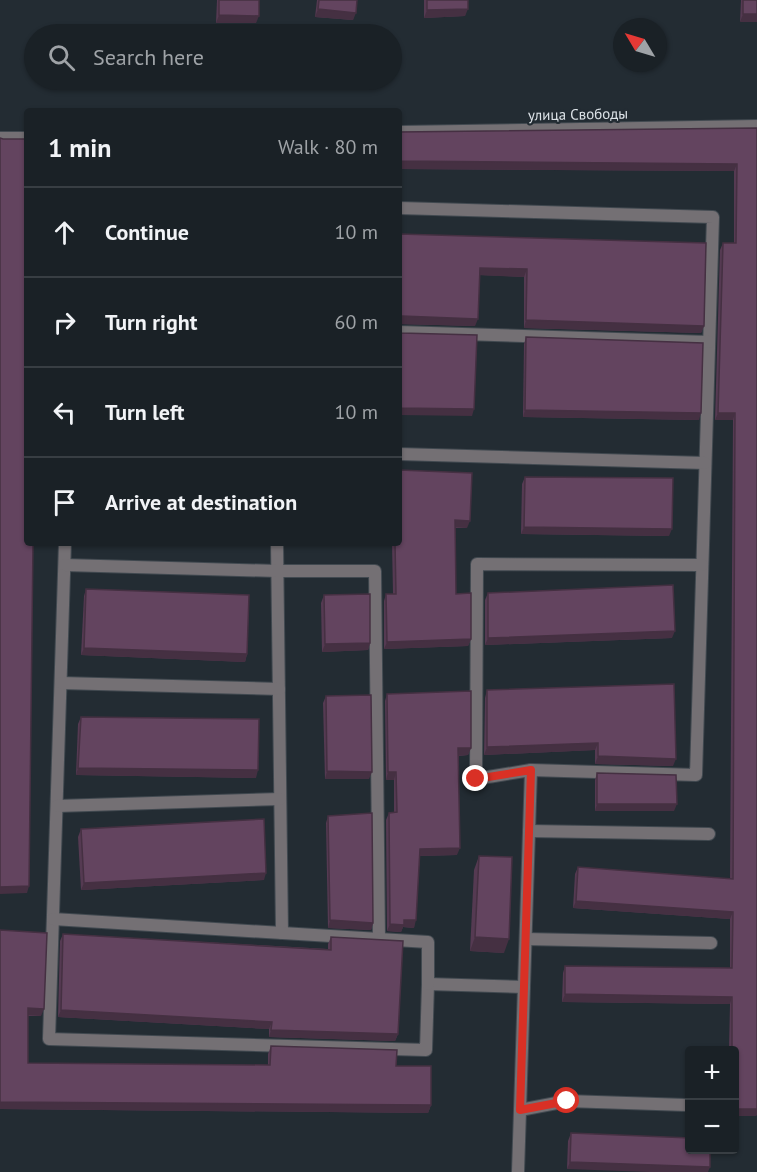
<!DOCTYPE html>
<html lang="en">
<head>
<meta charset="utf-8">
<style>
	body { margin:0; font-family:"PT Sans",sans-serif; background:#272e32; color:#f1f3f6 }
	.controls { position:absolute; right:18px; bottom:18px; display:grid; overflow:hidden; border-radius:6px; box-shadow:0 2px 4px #0004 }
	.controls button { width:54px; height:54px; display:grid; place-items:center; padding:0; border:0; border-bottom:2px solid #383e43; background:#1a2126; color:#f1f3f6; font:30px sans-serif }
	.compass { position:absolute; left:613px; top:18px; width:54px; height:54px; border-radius:50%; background:#1a2126; box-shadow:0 2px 4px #0004; rotate:308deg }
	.stop { position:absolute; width:18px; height:18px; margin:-14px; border:4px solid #d93025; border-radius:50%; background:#fff }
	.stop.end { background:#d93025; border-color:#fff; box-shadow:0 2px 6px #0008 }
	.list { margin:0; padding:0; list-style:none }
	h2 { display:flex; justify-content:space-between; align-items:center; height:78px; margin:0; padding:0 24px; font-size:26px }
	h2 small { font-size:20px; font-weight:400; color:#9fa3a7 }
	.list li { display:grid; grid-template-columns:39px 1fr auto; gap:18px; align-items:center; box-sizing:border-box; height:90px; padding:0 24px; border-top:2px solid #383e43 }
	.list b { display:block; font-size:22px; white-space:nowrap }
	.list em { font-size:20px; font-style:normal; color:#9fa3a7 }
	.icon { flex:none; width:33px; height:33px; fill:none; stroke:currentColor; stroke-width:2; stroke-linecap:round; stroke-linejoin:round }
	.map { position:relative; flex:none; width:757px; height:1172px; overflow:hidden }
	.search { position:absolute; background:#1a2126; box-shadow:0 2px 4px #0004; left:24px; top:24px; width:378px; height:66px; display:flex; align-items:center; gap:15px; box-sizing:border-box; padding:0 21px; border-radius:33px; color:#9fa3a7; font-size:22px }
	.panel { position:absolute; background:#1a2126; box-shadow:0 2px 4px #0004; left:24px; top:108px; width:378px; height:438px; border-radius:6px }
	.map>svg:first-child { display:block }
</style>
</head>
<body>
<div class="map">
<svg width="757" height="1172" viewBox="0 0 757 1172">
	<rect width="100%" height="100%" fill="#232c33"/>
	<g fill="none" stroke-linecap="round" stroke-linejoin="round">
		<g stroke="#414950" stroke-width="14">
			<g id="service">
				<path d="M399,208L713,217L696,775L531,770L518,1172"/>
				<path d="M399,332L709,342"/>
				<path d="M399,454L705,463"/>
				<path d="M65,543L49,1039L426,1050L428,984L524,987"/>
				<path d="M277,543L282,933"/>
				<path d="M65,565L277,571H375L379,939"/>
				<path d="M61,683L279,689"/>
				<path d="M531,770L476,779L477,564L702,565"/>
				<path d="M57,806L280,799"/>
				<path d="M529,831L709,834"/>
				<path d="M53,919L428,942V984"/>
				<path d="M526,939L711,943"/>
				<path d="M520,1110L567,1101L686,1105"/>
			</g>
		</g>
		<g stroke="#414950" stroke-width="14">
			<g id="minor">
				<path d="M399,132L757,126"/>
				<path d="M0,138H27"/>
			</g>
		</g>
		<use href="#service" stroke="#747074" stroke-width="12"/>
		<use href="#minor" stroke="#747074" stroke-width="12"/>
	</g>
	<g fill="#553a52">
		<path d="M217,0H259L256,23H216Z"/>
		<path d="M317,0H357L353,20L315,17Z"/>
		<path d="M424,0H468L465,16L424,18Z"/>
		<path d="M741,0H757L740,22Z"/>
		<path d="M757,128V1114L756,1116L735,1050H729L730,1004L562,1002L563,973L565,966L730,968V919L573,908L575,874L578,867L730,879L733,420H715L720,250L723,243H734V171L399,169V132Z"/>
		<path d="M399,234L706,243L704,326L701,333L524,328V277L480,275L475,326L399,324Z"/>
		<path d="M526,337L699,420L523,417L524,344Z"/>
		<path d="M399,470L467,528H455L456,594L471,639L468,646L384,649V601L386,594H393L392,543H399Z"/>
		<path d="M525,477L669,536L521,534L522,484Z"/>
		<path d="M86,589L247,654L245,662L81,655L84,596Z"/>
		<path d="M488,593L672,638L485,645V600Z"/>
		<path d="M324,595L370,643L368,650L322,652L321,603Z"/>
		<path d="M487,690L673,766L595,764V750L484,755L485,698Z"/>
		<path d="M387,694L471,748L468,755L459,756L457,855L420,856L414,928L403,927L401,932L387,931L386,820L389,813L394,812V780H386L385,701Z"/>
		<path d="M326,696L369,779H325L323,703Z"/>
		<path d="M81,717L256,778L76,775L78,724Z"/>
		<path d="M597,773L674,811H595V780Z"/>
		<path d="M328,816L373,923L371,930L328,928L326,823Z"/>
		<path d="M81,829L264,880L81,890L78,837Z"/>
		<path d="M479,856L504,953L470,951L474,870Z"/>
		<path d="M0,930L41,1016H28V1063L268,1065V1054L271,1046L396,1066L431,1105L428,1113L0,1109Z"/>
		<path d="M63,934L328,949V944L331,937L398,1034L395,1041L269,1037V1029L58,1017L60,941Z"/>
		<path d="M571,1133L690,1138L567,1169L568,1141Z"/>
	</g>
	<g fill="#453042">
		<path d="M318,9L356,13L353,20L315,17Z"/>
		<path d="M468,9L465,16L424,18L427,10Z"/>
		<path d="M743,14H757V22H740Z"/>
		<path d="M219,15L259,16L256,23H216Z"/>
		<path d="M399,161L737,164L734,171L399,169Z"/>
		<path d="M480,268L527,269L524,277L477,275Z"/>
		<path d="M402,316L478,319L475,326L399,324V317Z"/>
		<path d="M526,320L704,326L701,333L524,328Z"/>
		<path d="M399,408L474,409L472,416L399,415Z"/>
		<path d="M525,410L701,413L699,420L523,417Z"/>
		<path d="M718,413H735L733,420H715Z"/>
		<path d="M455,520L470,521L467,528L452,527Z"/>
		<path d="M524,527L672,529L669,536L521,534Z"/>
		<path d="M675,631L672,638L485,645L488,638Z"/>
		<path d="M471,639L468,646L384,649L387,642Z"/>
		<path d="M370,643L368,650L322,652L325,644Z"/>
		<path d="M84,648L247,654L245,662L81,655Z"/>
		<path d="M598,743L595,750L484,755L487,747Z"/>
		<path d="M458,748H471L468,755L456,756Z"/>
		<path d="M598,756L676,759L673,766L595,764Z"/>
		<path d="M78,768L258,770L256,778L76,775Z"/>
		<path d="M327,771L372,772L369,779H325Z"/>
		<path d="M388,772H396L394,780H386Z"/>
		<path d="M597,804H677L674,811H595Z"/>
		<path d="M460,848L457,855L417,856L420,849Z"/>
		<path d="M266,873L264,880L81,890L84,883Z"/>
		<path d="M29,886L27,893L0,894V887Z"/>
		<path d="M576,901L733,912L730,919L573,908Z"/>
		<path d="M330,920L373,923L371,930L328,928Z"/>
		<path d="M404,920H416L414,928L403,927L401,932L387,931L390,924Z"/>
		<path d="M475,937L509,939L504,953L470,951Z"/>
		<path d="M565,994L732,997L730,1004L562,1002Z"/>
		<path d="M28,1008L44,1009L41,1016L26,1015Z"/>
		<path d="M61,1010L272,1022L269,1029L58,1017Z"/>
		<path d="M271,1030L398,1034L395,1041L269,1037Z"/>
		<path d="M0,1102L431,1105L428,1113L0,1109Z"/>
		<path d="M735,1109H757V1114L756,1116H735Z"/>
		<path d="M570,1162L710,1167L708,1172H649L567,1169Z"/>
	</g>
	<g fill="#63445f" stroke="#453042" stroke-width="1.5">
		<path d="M219,0H259V16L219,15Z"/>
		<path d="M319,0H357L356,13L318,9Z"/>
		<path d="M427,0H468V9L427,10Z"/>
		<rect x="743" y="0" width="14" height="14"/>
		<path d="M757,128V1109H735V1050H732V997L565,994V966L732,968L733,912L576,901L578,867L733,879L735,413H718L723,243H736L737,164L399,161V132Z"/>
		<path d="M0,138L3,139H27V543H33L29,886L0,887Z"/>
		<path d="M399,234L706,243L704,326L526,320L527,269L480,268L478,319L402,316L399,317Z"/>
		<path d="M399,332L401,333L477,335L474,409L399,408Z"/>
		<path d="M526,337L703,343L701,413L525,410Z"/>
		<path d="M399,470L472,473L470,521L455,520L456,594L471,593V639L387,642L386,594H396L395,543H399Z"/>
		<path d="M525,477L673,478L672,529L524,527Z"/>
		<path d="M673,585L675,631L488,638V593Z"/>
		<path d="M86,589L249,595L247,654L84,648Z"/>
		<path d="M370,594V643L325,644L324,595Z"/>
		<path d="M674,684L676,759L598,756V743L487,747V690Z"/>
		<path d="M471,691V748H458L460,848L420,849L416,920H404V925L390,924L389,813L397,812L396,772H388L387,694Z"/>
		<path d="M371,695L372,772L327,771L326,696Z"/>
		<path d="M81,717L259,719L258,770L78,768Z"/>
		<path d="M597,773L676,775L677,804H597Z"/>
		<path d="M372,813L373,923L330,920L328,816Z"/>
		<path d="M264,819L266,873L84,883L81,829Z"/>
		<path d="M479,856L512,857L509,939L475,937Z"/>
		<path d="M0,930L47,933L44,1009L28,1008V1063L270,1065L271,1046L397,1050L396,1066H431V1105L0,1102Z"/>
		<path d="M63,934L331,950V937L403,941L398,1034L271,1030L272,1022L61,1010Z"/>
		<path d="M571,1133L690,1138V1149H710V1167L570,1162Z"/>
	</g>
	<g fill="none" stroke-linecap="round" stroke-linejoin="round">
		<path stroke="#d93025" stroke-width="8" d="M476,779L531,770L520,1110L567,1101"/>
	</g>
	<g text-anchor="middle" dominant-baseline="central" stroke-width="4.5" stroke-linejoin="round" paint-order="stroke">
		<g font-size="15" fill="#dce2e7" stroke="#232c33">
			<text transform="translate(578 114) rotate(-1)">улица Свободы</text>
		</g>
	</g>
</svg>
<div class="controls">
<button>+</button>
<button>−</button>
</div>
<svg class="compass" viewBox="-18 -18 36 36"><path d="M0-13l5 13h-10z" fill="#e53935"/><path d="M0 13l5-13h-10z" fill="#9fa3a7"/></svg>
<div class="stop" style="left:567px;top:1101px"></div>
<div class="stop end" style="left:476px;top:779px"></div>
<div class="search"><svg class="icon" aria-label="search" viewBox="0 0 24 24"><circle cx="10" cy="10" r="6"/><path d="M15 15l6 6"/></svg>Search here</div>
<section class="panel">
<h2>1 min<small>Walk · 80 m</small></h2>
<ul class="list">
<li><svg class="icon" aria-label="ahead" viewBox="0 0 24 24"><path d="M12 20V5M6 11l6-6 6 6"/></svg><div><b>Continue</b></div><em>10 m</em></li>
<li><svg class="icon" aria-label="right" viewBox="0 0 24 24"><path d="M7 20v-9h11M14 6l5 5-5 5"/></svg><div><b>Turn right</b></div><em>60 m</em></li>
<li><svg class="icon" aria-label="left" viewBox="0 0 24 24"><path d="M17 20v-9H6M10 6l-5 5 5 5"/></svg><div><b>Turn left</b></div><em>10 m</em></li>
<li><svg class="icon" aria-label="arrive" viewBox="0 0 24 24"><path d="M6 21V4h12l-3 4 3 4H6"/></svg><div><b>Arrive at destination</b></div></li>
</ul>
</section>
</div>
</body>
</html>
